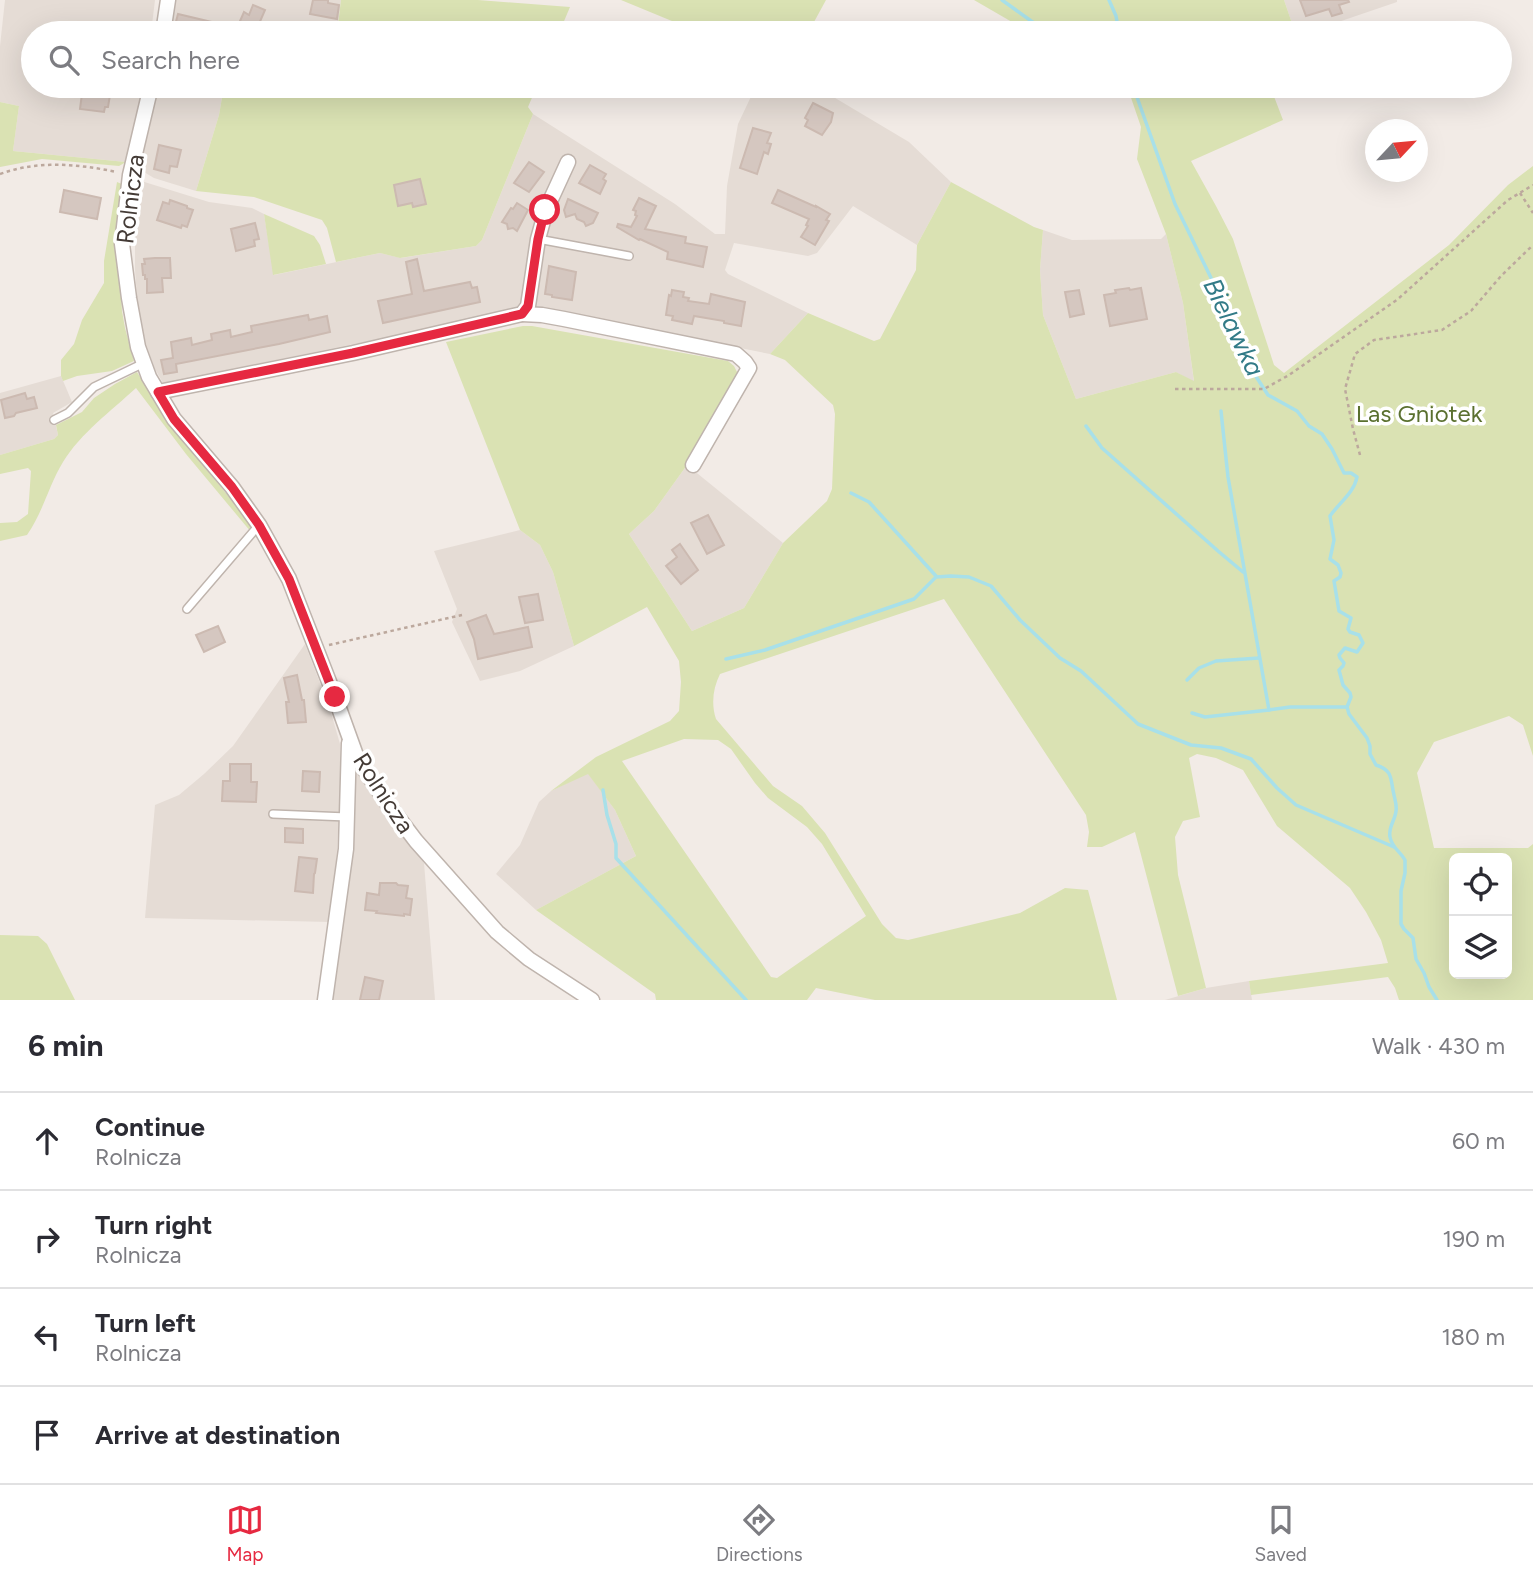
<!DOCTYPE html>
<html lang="en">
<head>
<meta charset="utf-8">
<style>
	body { margin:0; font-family:Figtree,sans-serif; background:#f2f2f3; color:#2b2b33 }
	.controls { position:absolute; right:21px; bottom:21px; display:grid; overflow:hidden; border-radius:10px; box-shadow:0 7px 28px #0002 }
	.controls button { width:63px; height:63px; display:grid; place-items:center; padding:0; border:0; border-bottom:2px solid #e1e1e2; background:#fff; color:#2b2b33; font:35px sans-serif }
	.compass { position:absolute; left:1365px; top:119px; width:63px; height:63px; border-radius:50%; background:#fff; box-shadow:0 7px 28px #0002; rotate:64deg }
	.stop { position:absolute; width:21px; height:21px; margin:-16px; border:5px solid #e62941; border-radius:50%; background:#fff }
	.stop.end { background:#e62941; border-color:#fff; box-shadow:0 2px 7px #0008 }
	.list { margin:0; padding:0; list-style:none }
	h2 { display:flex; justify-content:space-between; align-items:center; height:91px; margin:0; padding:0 28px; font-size:30px }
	h2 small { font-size:23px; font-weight:400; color:#7c7c81 }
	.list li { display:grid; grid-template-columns:46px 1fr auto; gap:21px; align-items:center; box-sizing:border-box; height:98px; padding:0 28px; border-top:2px solid #e1e1e2 }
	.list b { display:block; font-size:26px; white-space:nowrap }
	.list p { margin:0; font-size:23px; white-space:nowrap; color:#7c7c81 }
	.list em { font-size:23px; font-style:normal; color:#7c7c81 }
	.icon { flex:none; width:38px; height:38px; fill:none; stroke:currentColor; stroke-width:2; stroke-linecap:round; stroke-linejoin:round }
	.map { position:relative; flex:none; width:1533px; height:1000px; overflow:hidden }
	.search { position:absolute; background:#fff; box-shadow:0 7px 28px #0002; left:21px; right:21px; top:21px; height:77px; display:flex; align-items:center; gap:18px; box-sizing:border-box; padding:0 24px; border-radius:38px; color:#7c7c81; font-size:26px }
	.sheet { height:483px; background:#fff }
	nav { display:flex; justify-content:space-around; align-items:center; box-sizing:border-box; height:98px; border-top:2px solid #e1e1e2; background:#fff; font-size:19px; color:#7c7c81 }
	nav a { display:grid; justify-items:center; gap:4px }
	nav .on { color:#e62941 }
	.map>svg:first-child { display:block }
</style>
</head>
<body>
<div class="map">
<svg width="1533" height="1000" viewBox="0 0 1533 1000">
	<rect width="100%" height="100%" fill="#f2ebe6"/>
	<g fill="#e5dcd5">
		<path d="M5,0H155L151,33H33V86H143L126,162L13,151L19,106L0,102V46Z"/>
		<path d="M170,0H341L337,33H164Z"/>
		<path d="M1284,0H1397V2L1306,33H1300L1295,32Z"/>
		<path d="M156,86H224L219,115L196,191L154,178L139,169Z"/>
		<path d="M756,86H815L909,142L951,182L917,245L853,206L817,253L808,256L734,243L725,270L728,274L808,313L770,354L541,308L520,310L163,383L155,369L146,344L138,309L135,270V219L138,180L209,202L252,208L264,214L274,275L380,253L401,258L476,246L482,240L533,114L675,204L715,234H725L727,186L738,124Z"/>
		<path d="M1043,230L1072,240L1161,239L1166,234L1183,303L1194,382L1176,372L1076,399L1043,315L1040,270Z"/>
		<path d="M61,376L72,402L53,413L58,435L54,439L0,455V393Z"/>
		<path d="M687,465L783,543L744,608L692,631L629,534L654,511Z"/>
		<path d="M520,530L540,545L553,572L574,646L520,671L480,681L452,622L457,609L434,551Z"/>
		<path d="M305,644L330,709L340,744L341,775L337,851L330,922L145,918L155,805L179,795L204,774L233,746Z"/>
		<path d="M356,767L384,810L424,863L435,1000H329L352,768Z"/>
		<path d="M588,773L615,810L636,856L536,910L496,874L520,845L539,802L551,791Z"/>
		<path d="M1249,981L1252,1000H1165L1206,988Z"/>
	</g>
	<g fill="#dae2b3" fill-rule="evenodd">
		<path d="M341,0H478L570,7L559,33H337Z"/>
		<path d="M621,0H826L808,33H701Z"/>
		<path d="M974,0H1284L1295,32L1031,33Z"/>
		<path d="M224,86H537L528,107L533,114L482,240L476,246L400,258L380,253L336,262L327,228L322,220L254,197L196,191L219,115Z"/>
		<path d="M1123,86H1270L1283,120L1191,161L1216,206L1233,239L1274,365L1284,373L1449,245L1508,185L1533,166V756L1523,725L1509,716L1434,742L1417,773L1434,848H1528L1533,844V1000H1399L1395,988L1388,977L1251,995L1249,981L1388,963L1381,940L1366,912L1350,888L1277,826L1243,770L1216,758L1197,754L1189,758L1200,817L1183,821L1175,837L1178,875L1206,988L1178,996L1135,832L1102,847H1087L1089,832L1086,815L944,599L720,674C713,688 711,704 716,719L773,786L802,806L825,833L882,924L896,938L908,940L1020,913L1065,888L1088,890L1117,1000H875L816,988L807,1000H656L655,994L536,910L636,856L615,810L588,774L551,791L596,757L670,721L679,711L681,682L679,661L647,607L574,646L553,572L540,545L520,530L446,342L523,326H532L728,361L734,366L738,374L687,465L654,511L629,534L692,631L744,608L783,543L827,501L832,489L835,414L833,405L785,360L770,354L808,313L874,341L880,339L916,270L917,245L951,182L1034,227L1043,230L1040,270L1043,315L1076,399L1176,372L1194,381L1183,303L1166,234L1137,159L1141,127L1128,89ZM684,739L718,740L731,749L755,783L768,798L807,827L822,844L866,916L777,978L771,977L622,761ZM1454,858H1507V974H1454Z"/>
		<path d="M0,102L19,106L13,151L126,162L119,166L42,159L0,167Z"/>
		<path d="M117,182L124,185L118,242L122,311L125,328L134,361L112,371L77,376L63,381L61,376V360L74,344L82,320L104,283V261Z"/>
		<path d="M264,214L314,236L320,245L326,264L273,275Z"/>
		<path d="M137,372L159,407L184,442L252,525L256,538L186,454L136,388C111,411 81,433 63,462C49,485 43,512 27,535L0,541V523L17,522L28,514L31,471L28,468L0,474V455L54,439L58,435L56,425L82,412L94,398L115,384Z"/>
		<path d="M0,935L38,936L47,944L75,1000H0Z"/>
	</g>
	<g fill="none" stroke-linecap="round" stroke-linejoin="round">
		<g stroke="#a8e0e9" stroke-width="3.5">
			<path d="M1002,0L1048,33"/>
			<path d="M1109,0L1116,16L1119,33"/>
			<path d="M1133,86L1175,204L1252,362L1255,375L1268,395L1297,411L1309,426L1322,434L1332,449L1344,473H1351L1357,477C1354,493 1339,503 1330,516L1334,540L1330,559L1338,565L1341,573L1340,577L1334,581L1339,611L1351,618L1348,629L1350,632L1359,635L1363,643L1357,652L1345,648L1339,655L1340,658L1344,663L1343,666L1339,670L1343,685L1350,693L1351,697L1347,707L1349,714L1367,738L1370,746V754L1376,765C1394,771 1390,779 1394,795C1395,800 1397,805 1396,811C1395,821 1388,827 1390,837C1392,848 1400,851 1405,860V873L1401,891V924L1404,929L1413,938L1416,959L1424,973L1429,987L1437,1000"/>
			<path d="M1221,411L1228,477L1269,710L1290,707H1347"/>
			<path d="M1086,426L1102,448L1218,551L1243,572"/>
			<path d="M851,493L869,502L936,576"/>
			<path d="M726,659L765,650L914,599L936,577L951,576L969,577L991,586L1020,620L1060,658L1081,671L1138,724L1191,745L1221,748L1251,759L1277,788L1296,805L1394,847"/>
			<path d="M1187,680L1199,668L1216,661L1259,658"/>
			<path d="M1192,713L1205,717L1269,710"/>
			<path d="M603,790L607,815L616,844V858L746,1000"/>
		</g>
	</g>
	<g fill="#d5c7c0" stroke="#ccbab1" stroke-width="2">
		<path d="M313,0H328V3L339,5L337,19L310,14Z"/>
		<path d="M1300,0H1348L1349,2L1339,5L1342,13L1332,16L1329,9L1306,16Z"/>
		<path d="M253,5L265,10L255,33H173L178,14L237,28L244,12L249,15Z"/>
		<path d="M83,86H108L107,95H110L108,107H105L104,112L80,109Z"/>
		<path d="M813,103L833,113L831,122L822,135L805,126L808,120L805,118Z"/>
		<path d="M753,128L771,133L767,143L771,144L768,154L764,152L757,174L740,168Z"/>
		<path d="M159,145L181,150L177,167L170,166L169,173L154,169Z"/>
		<path d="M529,162L544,172L529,192L514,183Z"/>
		<path d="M590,165L606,174L603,179L606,181L600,194L579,183Z"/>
		<path d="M420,179L426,204L413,207L412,203L398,206L394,185Z"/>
		<path d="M64,190L101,198L97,219L60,212Z"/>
		<path d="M778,190L816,207V206L830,214L826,220L829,221L815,245L801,237L808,226L806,225L809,219L772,203Z"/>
		<path d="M639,198L656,206L645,229L686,237L685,243L707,247L703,267L667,259L668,252L640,239L639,240L617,227L618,224L631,227L637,216L635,215L636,211L633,210Z"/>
		<path d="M568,199L598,213L593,223L586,226L584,222L577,219L575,214L566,217L564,210Z"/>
		<path d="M170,200L187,206V208L193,210L187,227L182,225L181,228L157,220L163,202L169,204Z"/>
		<path d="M517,203L528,210L517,231L513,228L508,229L507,224L502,222L511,208L513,209Z"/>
		<path d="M255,223L259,239L254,240L255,246L236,251L231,229Z"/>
		<path d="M155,258H170L171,278H162L163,292L147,293V279H145V275H143L142,264H145L144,259Z"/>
		<path d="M417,259L424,291L470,282L472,288L477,287L480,302L383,323L378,301L412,294L406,262Z"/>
		<path d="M549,266L576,272L572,300L552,297V295L545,294Z"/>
		<path d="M1129,288L1130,290L1141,288L1147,319L1110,326L1104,295L1116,293L1115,290Z"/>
		<path d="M672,290L684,292L683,297L689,298L688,301L709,304L711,294L745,302L741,326L724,323V321L694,316L692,324L672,320L673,316L666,315L669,295L671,296Z"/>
		<path d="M1079,290L1084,314L1070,317L1065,292Z"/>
		<path d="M308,315L309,320L327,316L330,332L279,344L176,364L177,372L164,374L161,360L173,358L171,342L191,338L192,345L212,340L211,334L230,330L231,337L252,332L251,326Z"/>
		<path d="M25,393L27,399L34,397L37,408L16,413L14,416L5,418L1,400Z"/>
		<path d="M708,515L724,545L707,554L691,523Z"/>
		<path d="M680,544L698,570L681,584L666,566L677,557L672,550Z"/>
		<path d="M538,594L543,620L525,623L519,597Z"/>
		<path d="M486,615L494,634L528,627L532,647L478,659L474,639L467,622Z"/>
		<path d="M218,626L225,642L204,652L196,635Z"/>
		<path d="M297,675L302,700H304L306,722L288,723L286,702H289L284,678Z"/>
		<path d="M230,764H251V782H257L256,802L222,801L223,781H230Z"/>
		<path d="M303,771L320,772L319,792L302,791Z"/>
		<path d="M285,828L303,829V843L285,842Z"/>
		<path d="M299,857L317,859L315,873L314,874L313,893L295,891Z"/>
		<path d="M380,883H396L398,885L408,886L406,898L412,899L410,915L404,914V916L376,913L377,911L365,910L367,893L379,895Z"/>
		<path d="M365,977L383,981L379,1000H360Z"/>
	</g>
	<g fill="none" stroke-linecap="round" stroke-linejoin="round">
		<g stroke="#bfb4ad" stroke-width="10">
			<g id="lane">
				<path d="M538,239L629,256"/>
				<path d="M54,420L68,413L94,387L144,363"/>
				<path d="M187,609L259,525"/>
				<path d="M273,814L347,817"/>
			</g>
		</g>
		<g stroke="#bfb4ad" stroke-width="17">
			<g id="street">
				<path d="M163,33L168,0"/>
				<path d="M151,86L130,175L122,244L129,298L138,347L149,377L174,419L232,487L259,525L289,579L335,697L357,758L387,803L416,841L497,932L529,959L592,1000"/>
				<path d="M522,314L542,315L564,319L736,354L745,362L749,368L693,465"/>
				<path d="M158,392L353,353L522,314L528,306L538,239L546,210L568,162"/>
				<path d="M325,1000L346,849L349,743"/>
			</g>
		</g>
		<g stroke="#bca89d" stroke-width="2.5" stroke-dasharray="3.5 3.5" stroke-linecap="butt">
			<path d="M0,174C39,160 77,164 117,172"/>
			<path d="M1520,193L1533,213"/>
			<path d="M1175,389H1264L1289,375L1398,299L1508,200L1533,185"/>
			<path d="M1360,455L1353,429L1345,389L1355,354L1374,340L1442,330L1471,311L1501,276L1533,245"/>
			<path d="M329,645L462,615"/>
		</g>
		<use href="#lane" stroke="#fff" stroke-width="7"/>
		<use href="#street" stroke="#fff" stroke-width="14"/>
	</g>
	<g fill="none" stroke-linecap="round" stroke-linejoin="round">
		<path stroke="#e62941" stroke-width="9" d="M335,697L289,579L259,525L232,487L174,419L158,392L353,353L522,314L528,306L538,239L545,210"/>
	</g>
	<g text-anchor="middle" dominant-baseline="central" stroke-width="7" stroke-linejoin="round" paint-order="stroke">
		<g font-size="24" fill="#443b36" stroke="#fff">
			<text transform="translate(130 199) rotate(-83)">Rolnicza</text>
			<text transform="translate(384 793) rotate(57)">Rolnicza</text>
		</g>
		<g font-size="24" fill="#5a702f" stroke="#fff">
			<text x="1419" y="413">Las Gniotek</text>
		</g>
		<g font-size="26" font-style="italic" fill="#327b87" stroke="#fff">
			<text transform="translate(1234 327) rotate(64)">Bielawka</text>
		</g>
	</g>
</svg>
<div class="controls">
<button><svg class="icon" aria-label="locate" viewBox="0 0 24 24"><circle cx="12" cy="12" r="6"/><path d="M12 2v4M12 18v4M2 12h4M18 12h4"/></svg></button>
<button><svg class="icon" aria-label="layers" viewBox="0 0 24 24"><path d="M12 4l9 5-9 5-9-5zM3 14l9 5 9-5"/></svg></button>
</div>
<svg class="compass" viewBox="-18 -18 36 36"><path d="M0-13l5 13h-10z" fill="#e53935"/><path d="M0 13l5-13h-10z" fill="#7c7c81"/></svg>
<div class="stop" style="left:545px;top:210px"></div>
<div class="stop end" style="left:335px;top:697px"></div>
<div class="search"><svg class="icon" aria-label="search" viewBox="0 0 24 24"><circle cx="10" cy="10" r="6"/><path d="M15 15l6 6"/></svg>Search here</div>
</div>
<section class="sheet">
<h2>6 min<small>Walk · 430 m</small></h2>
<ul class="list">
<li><svg class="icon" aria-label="ahead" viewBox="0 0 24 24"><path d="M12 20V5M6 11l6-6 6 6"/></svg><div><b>Continue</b><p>Rolnicza</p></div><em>60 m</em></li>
<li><svg class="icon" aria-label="right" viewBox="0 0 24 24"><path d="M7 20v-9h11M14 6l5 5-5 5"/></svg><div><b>Turn right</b><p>Rolnicza</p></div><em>190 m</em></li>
<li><svg class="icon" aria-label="left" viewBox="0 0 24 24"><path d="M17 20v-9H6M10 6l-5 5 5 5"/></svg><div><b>Turn left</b><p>Rolnicza</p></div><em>180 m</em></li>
<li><svg class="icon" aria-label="arrive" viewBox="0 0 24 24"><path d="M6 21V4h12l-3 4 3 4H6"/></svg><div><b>Arrive at destination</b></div></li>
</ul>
</section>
<nav>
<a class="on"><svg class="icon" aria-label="map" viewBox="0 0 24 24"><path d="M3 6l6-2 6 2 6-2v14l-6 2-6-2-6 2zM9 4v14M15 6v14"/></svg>Map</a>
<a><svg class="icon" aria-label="directions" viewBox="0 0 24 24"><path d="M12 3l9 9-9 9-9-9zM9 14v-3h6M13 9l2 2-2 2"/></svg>Directions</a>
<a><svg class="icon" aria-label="saved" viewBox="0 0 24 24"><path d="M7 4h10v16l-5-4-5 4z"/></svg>Saved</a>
</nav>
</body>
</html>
